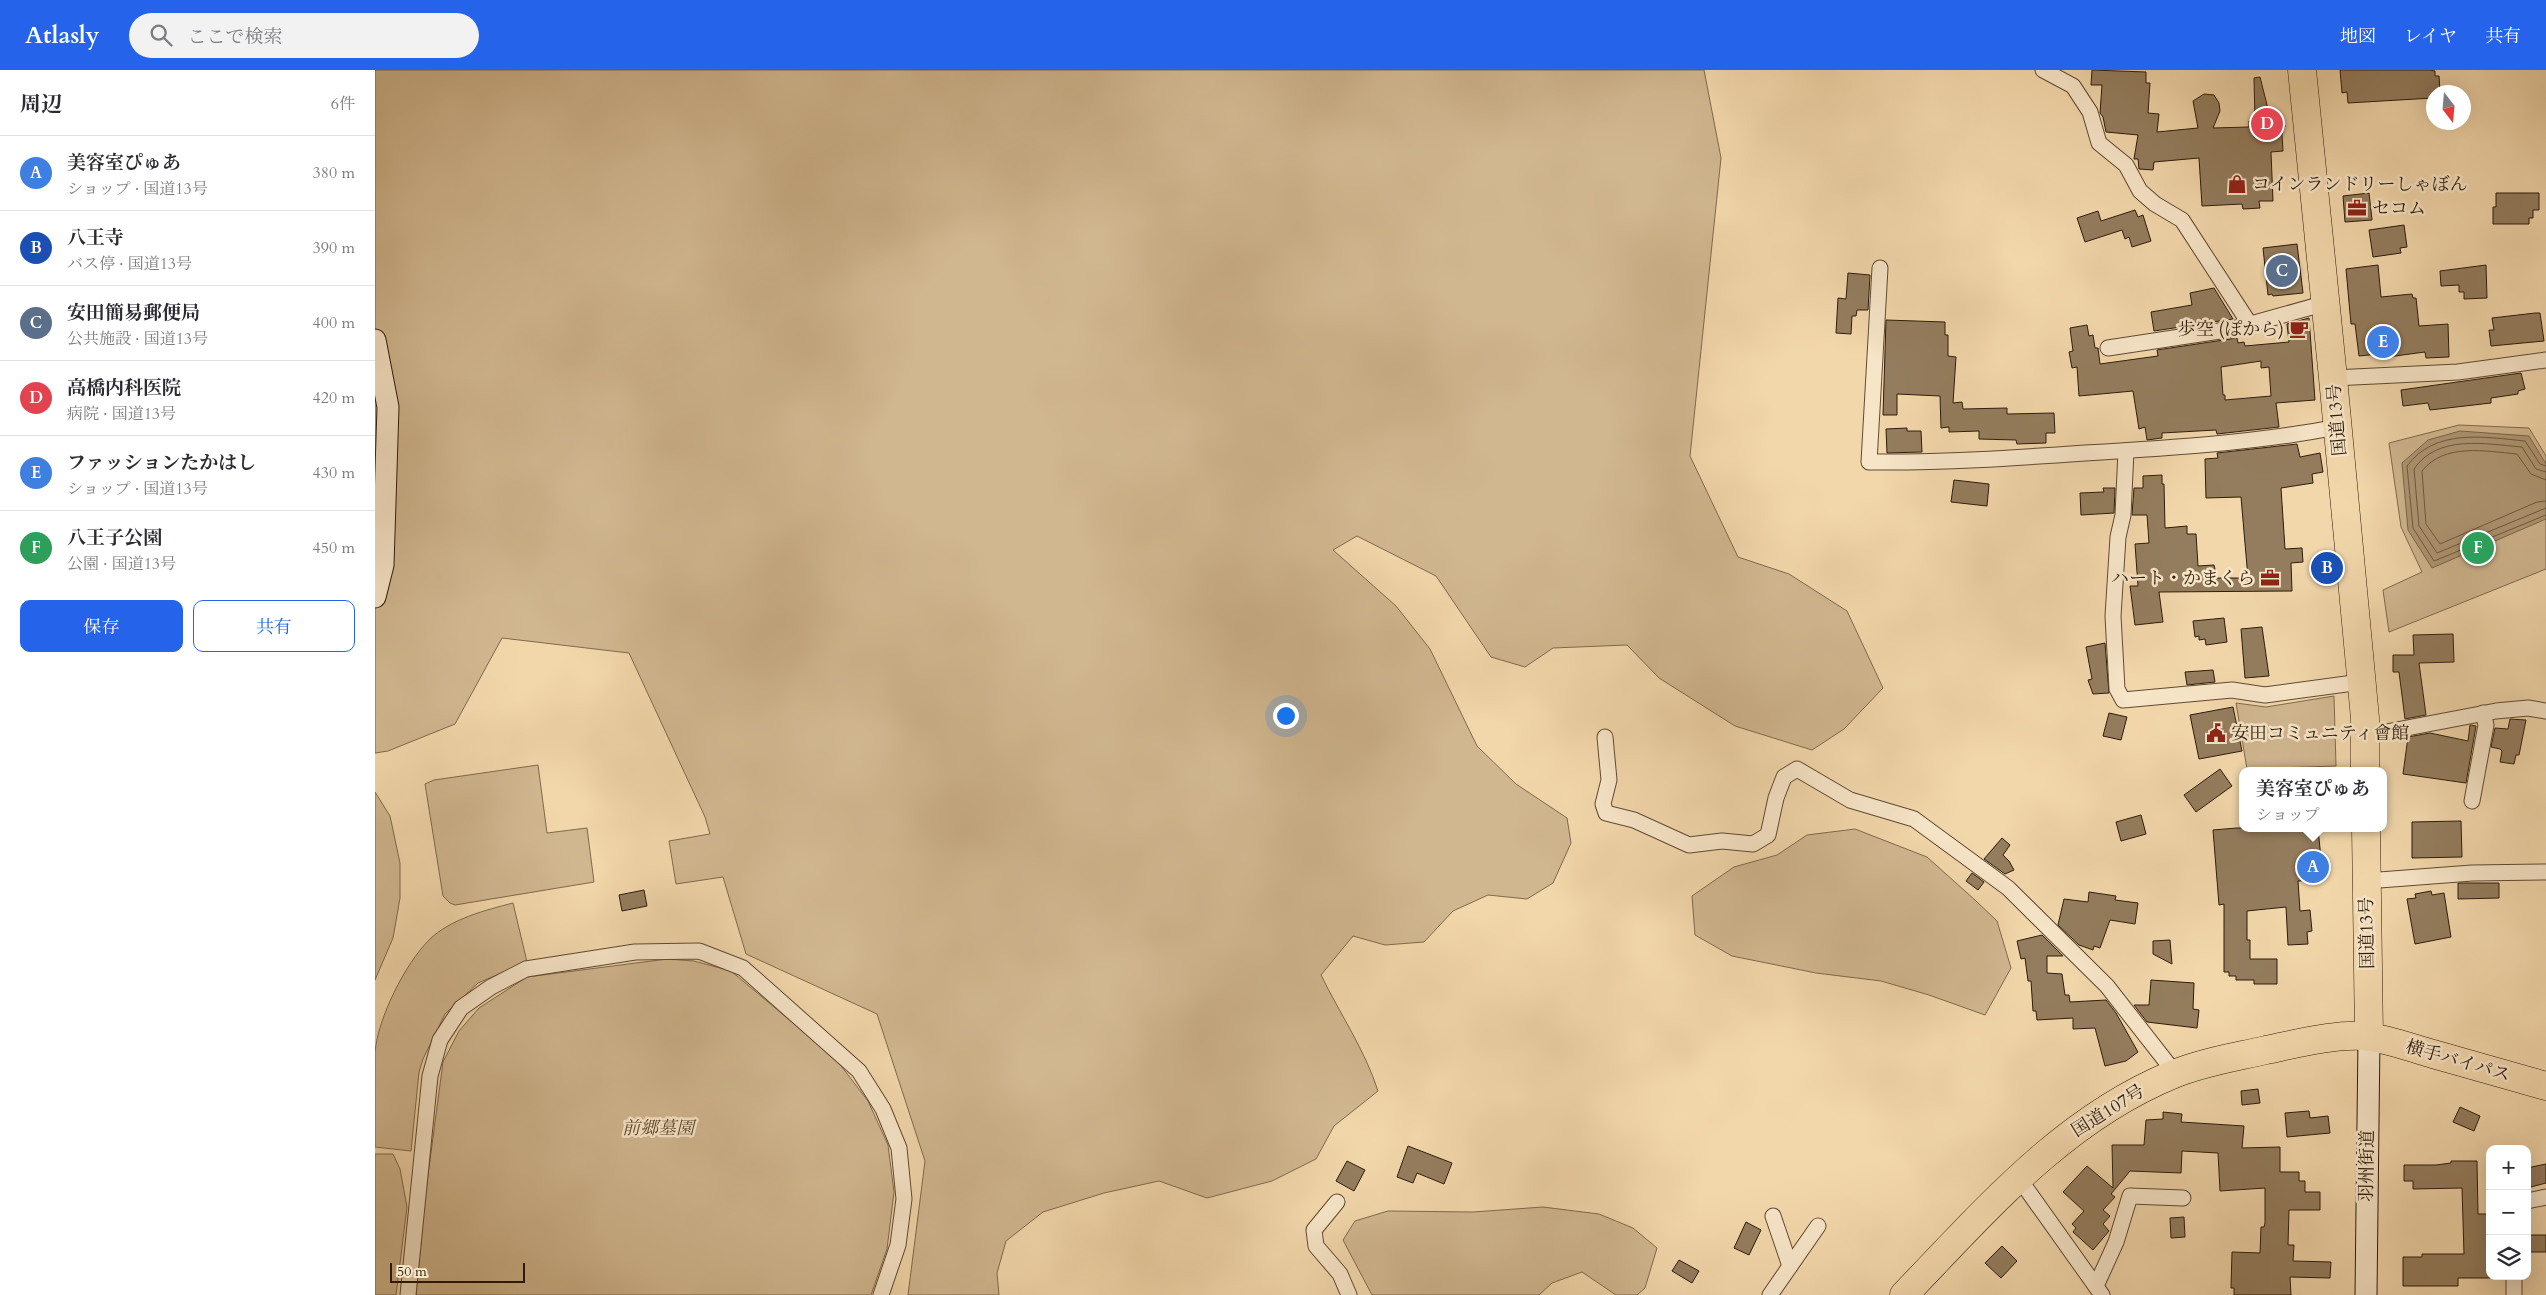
<!DOCTYPE html>
<html lang="ja">
<head>
<meta charset="utf-8">
<style>
	body { margin:0; font-family:Cardo,"Noto Serif JP",serif; background:#f2f2f3; color:#2b2b33 }
	.controls { position:absolute; right:15px; bottom:15px; display:grid; overflow:hidden; border-radius:10px; box-shadow:0 5px 20px #0002 }
	.controls button { width:45px; height:45px; display:grid; place-items:center; padding:0; border:0; border-bottom:1px solid #e1e1e2; background:#fff; color:#2b2b33; font:25px sans-serif }
	.compass { position:absolute; left:2051px; top:15px; width:45px; height:45px; border-radius:50%; background:#fff; box-shadow:0 5px 20px #0002; rotate:164deg }
	.scale { position:absolute; left:15px; bottom:12px; width:135px; box-sizing:border-box; padding-left:5px; border:2px solid #2e1b0a; border-top:0; font-size:14px; line-height:18px; white-space:nowrap; color:#2e1b0a; -webkit-text-stroke:4px #f7e5c8; paint-order:stroke }
	.you { position:absolute; left:910px; top:645px; width:18px; height:18px; margin:-12px; border:4px solid #fff; border-radius:50%; background:#1a73e8; box-shadow:0 0 0 8px #1a73e833 }
	.badge { display:grid; place-items:center; width:32px; height:32px; border-radius:50%; background:#2563eb; color:#fff; font-size:16px; font-weight:700 }
	.pin { position:absolute; translate:-50% -50%; border:2px solid #fff; box-shadow:0 1px 5px #0006 }
	.popup { position:absolute; left:1864px; top:697px; width:148px; height:65px; box-sizing:border-box; display:grid; place-content:center; border-radius:10px; background:#fff; filter:drop-shadow(0 1px 4px #0005); font-size:16px; white-space:nowrap; color:#7c7c81 }
	.popup b { font-size:19px; color:#2b2b33 }
	.popup::after { content:''; position:absolute; left:50%; top:100%; margin-left:-10px; border:10px solid transparent; border-top-color:#fff }
	.list { margin:0; padding:0; list-style:none }
	h2 { display:flex; justify-content:space-between; align-items:center; height:65px; margin:0; padding:0 20px; font-size:21px }
	h2 small { font-size:16px; font-weight:400; color:#7c7c81 }
	.list li { display:grid; grid-template-columns:32px 1fr auto; gap:15px; align-items:center; box-sizing:border-box; height:75px; padding:0 20px; border-top:1px solid #e1e1e2 }
	.list b { display:block; font-size:19px; white-space:nowrap }
	.list p { margin:0; font-size:16px; white-space:nowrap; color:#7c7c81 }
	.list em { font-size:16px; font-style:normal; color:#7c7c81 }
	.actions { display:flex; gap:10px; padding:15px 20px }
	.actions a { flex:1; padding:11px 0; border:1px solid #2563eb; border-radius:10px; text-align:center; font-size:18px; color:#2563eb }
	.actions .main { background:#2563eb; color:#fff }
	.icon { flex:none; width:28px; height:28px; fill:none; stroke:currentColor; stroke-width:2; stroke-linecap:round; stroke-linejoin:round }
	.map { position:relative; flex:none; width:2171px; height:1225px; overflow:hidden }
	header { display:flex; align-items:center; gap:30px; box-sizing:border-box; height:70px; padding:0 25px; background:#2563eb; color:#fff }
	header strong { font-size:24px }
	nav { display:flex; gap:28px; margin-inline-start:auto; font-size:18px }
	.search { width:350px; height:45px; background:#f2f2f3; display:flex; align-items:center; gap:12px; box-sizing:border-box; padding:0 18px; border-radius:28px; color:#7c7c81; font-size:19px }
	main { display:flex }
	aside { flex:1; background:#fff }
	.map>svg:first-child { display:block }
</style>
</head>
<body>
<header>
<strong>Atlasly</strong>
<div class="search"><svg class="icon" aria-label="search" viewBox="0 0 24 24"><circle cx="10" cy="10" r="6"/><path d="M15 15l6 6"/></svg>ここで検索</div>
<nav><a>地図</a><a>レイヤ</a><a>共有</a></nav>
</header>
<main>
<aside>
<h2>周辺<small>6件</small></h2>
<ul class="list">
<li><span class="badge" style="background:#3f7fe0">A</span><div><b>美容室ぴゅあ</b><p>ショップ · 国道13号</p></div><em>380 m</em></li>
<li><span class="badge" style="background:#1a4fb4">B</span><div><b>八王寺</b><p>バス停 · 国道13号</p></div><em>390 m</em></li>
<li><span class="badge" style="background:#5c6f8a">C</span><div><b>安田簡易郵便局</b><p>公共施設 · 国道13号</p></div><em>400 m</em></li>
<li><span class="badge" style="background:#e0444e">D</span><div><b>高橋内科医院</b><p>病院 · 国道13号</p></div><em>420 m</em></li>
<li><span class="badge" style="background:#3f7fe0">E</span><div><b>ファッションたかはし</b><p>ショップ · 国道13号</p></div><em>430 m</em></li>
<li><span class="badge" style="background:#2e9e5b">F</span><div><b>八王子公園</b><p>公園 · 国道13号</p></div><em>450 m</em></li>
</ul>
<div class="actions"><a class="main">保存</a><a>共有</a></div>
</aside>
<div class="map">
<svg width="2171" height="1225" viewBox="0 0 2171 1225">
	<rect width="100%" height="100%" fill="#f2d7ab"/>
	<filter id="stains"><feTurbulence type="fractalNoise" baseFrequency=".004" numOctaves="4"/><feColorMatrix values="0 0 0 0 .2 0 0 0 0 .09 0 0 0 0 .02 0 0 0 .5 -.17"/></filter>
	<radialGradient id="worn" r=".72"><stop offset=".6" stop-color="#630" stop-opacity="0"/><stop offset="1" stop-color="#630" stop-opacity=".3"/></radialGradient>
	<g fill="#d1b790" stroke="#80694d">
		<path d="M0,0H1329L1346,88L1315,386L1363,487L1414,504L1472,541L1508,618L1469,659L1437,680L1360,656L1284,608L1252,575L1178,578L1150,597L1116,587L1061,506L982,466L958,480L1021,536L1055,579L1102,676L1141,714L1192,748L1196,773L1178,813L1152,829L1113,825L1078,841L1049,872L1010,875L978,866L946,905C965,944 990,980 1003,1021L959,1056L941,1089L897,1111L832,1128L784,1111L729,1123L668,1142L631,1171L622,1203L624,1225H533L550,1091L502,944L371,884L348,807L301,814L294,771L335,764L330,747L254,583L127,568L80,654L13,681L0,683Z"/>
		<path d="M2084,355L2154,358L2171,386V499L2014,562L2008,520L2047,502L2026,457L2014,373Z"/>
		<path d="M1959,626L1961,696L1872,699L1861,633L1891,637Z"/>
		<path d="M163,695L172,763L212,758L219,812L80,835L75,833L68,826L50,714L59,710Z"/>
		<path d="M0,722L15,746L25,793V828L18,868L0,910Z"/>
		<path d="M1480,759L1552,787L1600,830L1622,851L1636,898L1610,945L1554,925L1506,911L1441,903L1357,886L1320,865L1317,826L1359,797L1402,785L1432,765Z"/>
		<path d="M138,833L152,892L103,913L70,944L48,989L44,1002L36,1081L0,1077C0,1046 0,1013 0,982C3,948 30,894 54,870C75,849 111,840 138,833Z"/>
		<path d="M292,889L319,891L356,901L460,988L493,1031L513,1075L519,1122L512,1179L496,1225H41L50,1128L68,992L84,961L104,938L152,907Z"/>
		<path d="M0,1084H18L25,1099L32,1137L21,1225H0Z"/>
		<path d="M1168,1137L1224,1144L1258,1158L1282,1178L1270,1218L1262,1225H1241L1207,1202L1177,1213L1164,1225H997L968,1170L980,1151L1013,1141L1098,1142Z"/>
	</g>
	<path fill="#af9774" stroke="#7b654a" d="M2085,361L2154,366L2171,394V449L2057,498L2033,460L2027,393L2053,370Z"/>
	<g fill="none" stroke-linecap="round" stroke-linejoin="round">
		<g stroke="#6e593f" stroke-width="1">
			<path d="M2171,396L2165,394L2150,371C2109,367 2060,358 2032,396L2038,458L2059,491L2171,445"/>
			<path d="M2171,402L2161,399L2147,377C2110,374 2063,364 2039,399L2044,456L2062,483L2171,438"/>
			<path d="M2171,410L2156,404L2142,384C2110,381 2069,373 2047,401L2051,454L2065,474L2162,432L2171,431"/>
		</g>
	</g>
	<g fill="#947d5e" stroke="#2e1b0a" fill-rule="evenodd">
		<path d="M1717,0L1771,2V13H1775L1773,43L1784,44L1782,62L1823,58L1818,31L1829,24L1839,25L1844,33L1845,41L1838,58L1874,57V51H1880L1879,8L1885,7L1894,43L1908,50L1910,56L1907,65L1908,81L1896,82L1898,131H1884L1885,138L1868,139L1867,134L1827,136L1824,88L1779,92L1778,100L1764,99L1763,89H1759L1763,65L1731,62L1728,47L1725,43L1727,15H1716Z"/>
		<path d="M1965,0H2055L2060,1V6H2064L2065,22H2058V28L1973,33L1972,22L1967,23Z"/>
		<path d="M1994,123L1997,150L1970,152L1968,126Z"/>
		<path d="M2121,123H2164V140H2158V148H2154V154H2118V137H2121Z"/>
		<path d="M1760,140L1763,147L1768,145L1776,171L1757,177L1754,167L1750,169L1747,160L1710,172L1702,148L1723,141L1726,151Z"/>
		<path d="M2029,155L2032,177L2025,178L2026,183L1998,187L1994,160Z"/>
		<path d="M1922,174L1928,223L1898,226L1897,224L1893,225L1888,178Z"/>
		<path d="M2003,195L2006,227L2037,224L2038,228H2041L2044,256L2073,254L2074,287L2051,288L2050,282L2005,288L2004,284L1984,286L1980,254H1976L1971,199Z"/>
		<path d="M2111,195L2112,228L2089,229V222H2084V215L2066,216L2065,201Z"/>
		<path d="M1473,203L1495,205L1493,240H1482L1481,246H1477L1476,264L1461,263L1463,228L1471,229Z"/>
		<path d="M1839,218L1858,249L1779,261L1776,242L1817,235L1815,223Z"/>
		<path d="M2160,243H2165L2169,271L2116,276L2114,260H2119L2117,248Z"/>
		<path d="M1934,248L1940,330L1901,333L1904,357L1842,364L1841,360L1787,363V368L1772,370L1770,357L1764,359L1758,321L1704,326L1702,297L1697,298L1694,282L1698,281L1695,258L1712,255L1714,266L1718,265L1720,278H1723L1725,294L1783,286L1782,280L1862,268L1863,273L1869,272L1870,276L1914,272L1912,254ZM1886,291V298L1894,297L1896,326L1850,330V325H1848L1846,297Z"/>
		<path d="M1511,250L1570,252V265H1573V286L1581,287L1578,333L1587,332L1588,339L1632,338V344L1679,343L1680,363H1671V373L1642,374L1641,370L1604,369V361L1574,362V357L1566,358L1565,326L1522,324V345H1508Z"/>
		<path d="M2146,303L2150,319L2143,321V324L2116,328V333L2055,340L2053,333L2028,336L2026,320Z"/>
		<path d="M1532,358V361H1546L1547,382L1512,383L1511,359Z"/>
		<path d="M1922,374L1925,387L1945,383L1948,402L1937,404L1938,413L1906,418L1910,479L1927,478L1928,492L1916,493L1917,521L1784,522L1788,552L1760,555L1755,516H1763L1760,474L1774,473L1772,445H1757L1759,418H1768V406L1787,405V414H1789L1790,458L1812,456V464H1821L1823,496L1839,495L1842,508H1873L1866,427L1831,428L1830,389L1843,388L1842,383Z"/>
		<path d="M1579,410L1614,414L1612,436L1576,432Z"/>
		<path d="M1728,418H1740L1739,443L1706,445L1705,423L1729,422Z"/>
		<path d="M1849,548L1852,572L1831,575L1830,569L1824,570V566L1820,567L1818,551Z"/>
		<path d="M1887,557L1894,606L1870,608L1866,559Z"/>
		<path d="M2078,564L2079,592L2044,593L2051,645L2030,649L2024,602H2018V585H2039L2038,565Z"/>
		<path d="M1730,573L1734,623L1718,624L1713,610L1717,609L1711,577Z"/>
		<path d="M1838,600L1840,612L1812,615L1810,602Z"/>
		<path d="M1858,637L1867,681L1824,689L1815,645Z"/>
		<path d="M1734,643L1752,647L1746,670L1728,666Z"/>
		<path d="M2135,649L2151,650L2144,685H2141L2139,694L2125,692L2127,681L2125,679L2116,677L2120,658L2133,659Z"/>
		<path d="M2095,655L2101,656L2091,713L2028,704L2033,667L2055,663L2093,671Z"/>
		<path d="M1845,699L1857,716L1821,742L1809,725Z"/>
		<path d="M1766,745L1771,764L1746,771L1741,752Z"/>
		<path d="M2086,751L2087,787L2037,788V752Z"/>
		<path d="M1862,758H1943L1948,809L1923,811L1925,841L1935,840L1937,861L1932,862L1933,874L1913,875L1911,837L1872,841V870H1875V889H1902V914H1879V910H1861V906H1854V902H1849V834L1844,835L1838,760Z"/>
		<path d="M1627,768L1635,775L1628,785L1634,791L1639,800L1630,804L1609,789Z"/>
		<path d="M1597,803L1609,812L1603,820L1591,811Z"/>
		<path d="M2083,813H2124V828L2083,829Z"/>
		<path d="M269,820L272,836L247,841L244,825Z"/>
		<path d="M2056,821L2057,825L2069,823L2076,867L2040,874L2032,829L2041,828L2040,824Z"/>
		<path d="M1714,822L1741,826L1740,830L1763,833L1760,854L1735,850L1725,878L1719,876L1718,880L1704,875L1683,855L1689,829L1713,832Z"/>
		<path d="M1667,865L1688,886H1672V903L1687,904L1690,925H1694L1695,932L1731,930L1741,943L1763,982L1751,991L1730,996L1720,958L1698,959V948L1662,950L1661,941H1658L1656,911H1653L1650,888L1646,889L1642,871Z"/>
		<path d="M1795,870L1797,894L1778,884V871Z"/>
		<path d="M1776,910L1819,913L1818,939L1824,940L1822,958L1772,952L1759,935H1774Z"/>
		<path d="M1883,1019L1885,1033L1867,1035L1866,1021Z"/>
		<path d="M2085,1037L2105,1046L2099,1061L2078,1052Z"/>
		<path d="M1934,1041L1935,1048L1953,1046L1955,1063L1912,1067L1910,1043Z"/>
		<path d="M1788,1042L1807,1044L1806,1052L1869,1056L1867,1078L1905,1077V1102H1924V1111H1930V1122H1945V1140H1914L1913,1175H1919L1918,1191L1956,1192L1955,1208L1915,1207L1916,1225H1859V1218H1856L1857,1182L1885,1183L1886,1157H1889L1890,1153V1118L1845,1121L1843,1083L1807,1081L1806,1103L1755,1101L1736,1124L1740,1127L1728,1140L1735,1146L1728,1154L1734,1161L1718,1180L1698,1162L1701,1158L1697,1154L1709,1141L1688,1122L1712,1096L1738,1118L1737,1075H1769L1771,1050L1788,1049Z"/>
		<path d="M1033,1076L1077,1093L1069,1114L1042,1103L1038,1113L1022,1107Z"/>
		<path d="M972,1091L990,1100L979,1121L961,1111Z"/>
		<path d="M2076,1091H2102L2103,1144H2115V1208H2083V1216H2028V1187H2047V1184H2089L2087,1118L2038,1119V1111H2029V1095H2061L2076,1093Z"/>
		<path d="M2171,1094V1113L2152,1118V1098Z"/>
		<path d="M1809,1147L1810,1167L1796,1168L1795,1148Z"/>
		<path d="M1371,1152L1386,1160L1374,1185L1359,1178Z"/>
		<rect x="2152" y="1165" width="19" height="17"/>
		<path d="M1627,1176L1642,1191L1626,1208L1610,1193Z"/>
		<path d="M1304,1190L1324,1201L1317,1213L1297,1201Z"/>
	</g>
	<g fill="none" stroke-linecap="round" stroke-linejoin="round">
		<g stroke="#5f4a32" stroke-width="17">
			<g id="street">
				<path d="M1668,0L1698,16L1715,42L1724,73L1751,95L1765,121L1780,134L1807,150L1874,253"/>
				<path d="M1505,198L1494,392C1566,393 1638,388 1710,383C1795,378 1879,373 1963,357"/>
				<path d="M1733,278L1858,259L1951,233"/>
				<path d="M1958,308L2083,302L2171,290"/>
				<path d="M1751,381L1748,445L1743,467L1738,546L1742,619L1748,630L1857,620L1890,625L1986,612"/>
				<path d="M1990,666L2121,641L2153,638L2171,641"/>
				<path d="M1230,667L1234,710L1228,734L1231,743L1259,750L1314,775L1347,771L1378,774L1393,765L1401,728L1409,707L1422,699L1475,730L1539,749L1633,818L1732,916L1800,1003"/>
				<path d="M2097,731L2111,655L2108,643"/>
				<path d="M1991,811L2097,803L2171,802"/>
				<path d="M1643,1107L1727,1225"/>
				<path d="M2152,1131L2171,1127"/>
				<path d="M962,1132L939,1160L941,1176L965,1204L974,1225"/>
				<path d="M1398,1146L1415,1196"/>
				<path d="M2139,1206V1225"/>
				<path d="M1721,1216L1741,1172L1755,1126L1808,1128"/>
				<path d="M33,1225L55,1006L65,970L86,938L116,917L151,899L260,882L324,881L368,898L484,1001L508,1039L524,1078L529,1129L523,1175L506,1225"/>
				<path d="M1395,1225L1443,1156"/>
			</g>
		</g>
		<g stroke="#2e1b0a" stroke-width="23">
			<g id="secondary">
				<path d="M0,270L13,337L8,495L0,527"/>
				<path d="M1991,1225L1994,967"/>
			</g>
		</g>
		<g stroke="#2e1b0a" stroke-width="29">
			<g id="highway">
				<path d="M1927,0L1958,308L1990,648V701"/>
				<path d="M1991,758L1994,967"/>
				<path d="M1529,1225C1610,1141 1688,1049 1799,1004C1828,992 1861,987 1891,980C1920,974 1967,962 1996,967C2017,971 2038,978 2058,984C2096,995 2133,1005 2171,1016"/>
			</g>
		</g>
		<use href="#street" stroke="#f7e5c8" stroke-width="15"/>
		<use href="#secondary" stroke="#f7e5c8" stroke-width="21"/>
		<use href="#highway" stroke="#f2d7ab" stroke-width="28"/>
	</g>
	<defs>
		<g id="shop-bare" transform="scale(1.5)"><path d="M-5-2.5h2.3a2.7 3.5 0 0 1 5.4 0H5L5.5 6h-11ZM-1.5-2.5h3a1.5 2.3 0 0 0-3 0Z" fill="#8f2418" stroke="#f7e5c8" stroke-width="2.5" paint-order="stroke"/></g>
		<g id="office-bare" transform="scale(1.5)"><path d="M-6-3h4V-5.5h4V-3h4V5H-6ZM-1-4.5V-3h2v-1.5ZM-6 0V1H6V0Z" fill="#8f2418" stroke="#f7e5c8" stroke-width="2.5" paint-order="stroke"/></g>
		<g id="cafe-bare" transform="scale(1.5)"><path d="M-5.5-4.5H6V0H3Q3 3.5 0 3.5H-2.5Q-5.5 3.5-5.5 0ZM3-3.2v2h1.7v-2ZM-6 4.5H4V6H-6Z" fill="#8f2418" stroke="#f7e5c8" stroke-width="2.5" paint-order="stroke"/></g>
		<g id="civic-bare" transform="scale(1.5)"><path d="M-.6-6.5H3V-4.5H.6V-3L4-1V1h2V6H-6V1h2V-1L-.6-3ZM-1.2 2.5V6h2.4V2.5Z" fill="#8f2418" stroke="#f7e5c8" stroke-width="2.5" paint-order="stroke"/></g>
	</defs>
	<g fill-rule="evenodd">
		<use href="#shop-bare" x="1862" y="114"/>
		<use href="#office-bare" x="1982" y="138"/>
		<use href="#cafe-bare" x="1924" y="259"/>
		<use href="#office-bare" x="1895" y="508"/>
		<use href="#civic-bare" x="1841" y="663"/>
	</g>
	<g text-anchor="middle" dominant-baseline="central" stroke-width="5" stroke-linejoin="round" paint-order="stroke">
		<g font-size="18" fill="#2e1b0a" stroke="#f7e5c8" text-anchor="start">
			<text x="1877" y="114">コインランドリーしゃぼん</text>
			<text x="1997" y="138">セコム</text>
			<text x="1909" y="259" text-anchor="end">歩空 (ぽから)</text>
			<text x="1880" y="508" text-anchor="end">ハート・かまくら</text>
			<text x="1856" y="663">安田コミュニティ會館</text>
		</g>
		<g font-size="18" fill="#2e1b0a" stroke="#f7e5c8">
			<text transform="translate(1962 350) rotate(-95)">国道13号</text>
			<text transform="translate(1992 863) rotate(-91)">国道13号</text>
			<text transform="translate(2083 991) rotate(16)">横手バイパス</text>
			<text transform="translate(1733 1041) rotate(-32)">国道107号</text>
			<text transform="translate(1992 1096) rotate(-89)">羽州街道</text>
		</g>
		<g font-size="18" font-style="italic" fill="#5f4a32" stroke="#f7e5c8">
			<text x="283" y="1058">前郷墓園</text>
		</g>
	</g>
	<rect width="100%" height="100%" filter="url(#stains)"/>
	<rect width="100%" height="100%" fill="url(#worn)"/>
</svg>
<div class="controls">
<button>+</button>
<button>−</button>
<button><svg class="icon" aria-label="layers" viewBox="0 0 24 24"><path d="M12 4l9 5-9 5-9-5zM3 14l9 5 9-5"/></svg></button>
</div>
<svg class="compass" viewBox="-18 -18 36 36"><path d="M0-13l5 13h-10z" fill="#e53935"/><path d="M0 13l5-13h-10z" fill="#7c7c81"/></svg>
<div class="scale">50 m</div>
<div class="you"></div>
<div class="pin badge" style="left:1938px;top:797px;background:#3f7fe0">A</div>
<div class="popup"><b>美容室ぴゅあ</b>ショップ</div>
<div class="pin badge" style="left:1952px;top:498px;background:#1a4fb4">B</div>
<div class="pin badge" style="left:1907px;top:201px;background:#5c6f8a">C</div>
<div class="pin badge" style="left:1892px;top:54px;background:#e0444e">D</div>
<div class="pin badge" style="left:2008px;top:272px;background:#3f7fe0">E</div>
<div class="pin badge" style="left:2103px;top:478px;background:#2e9e5b">F</div>
</div>
</main>
</body>
</html>
